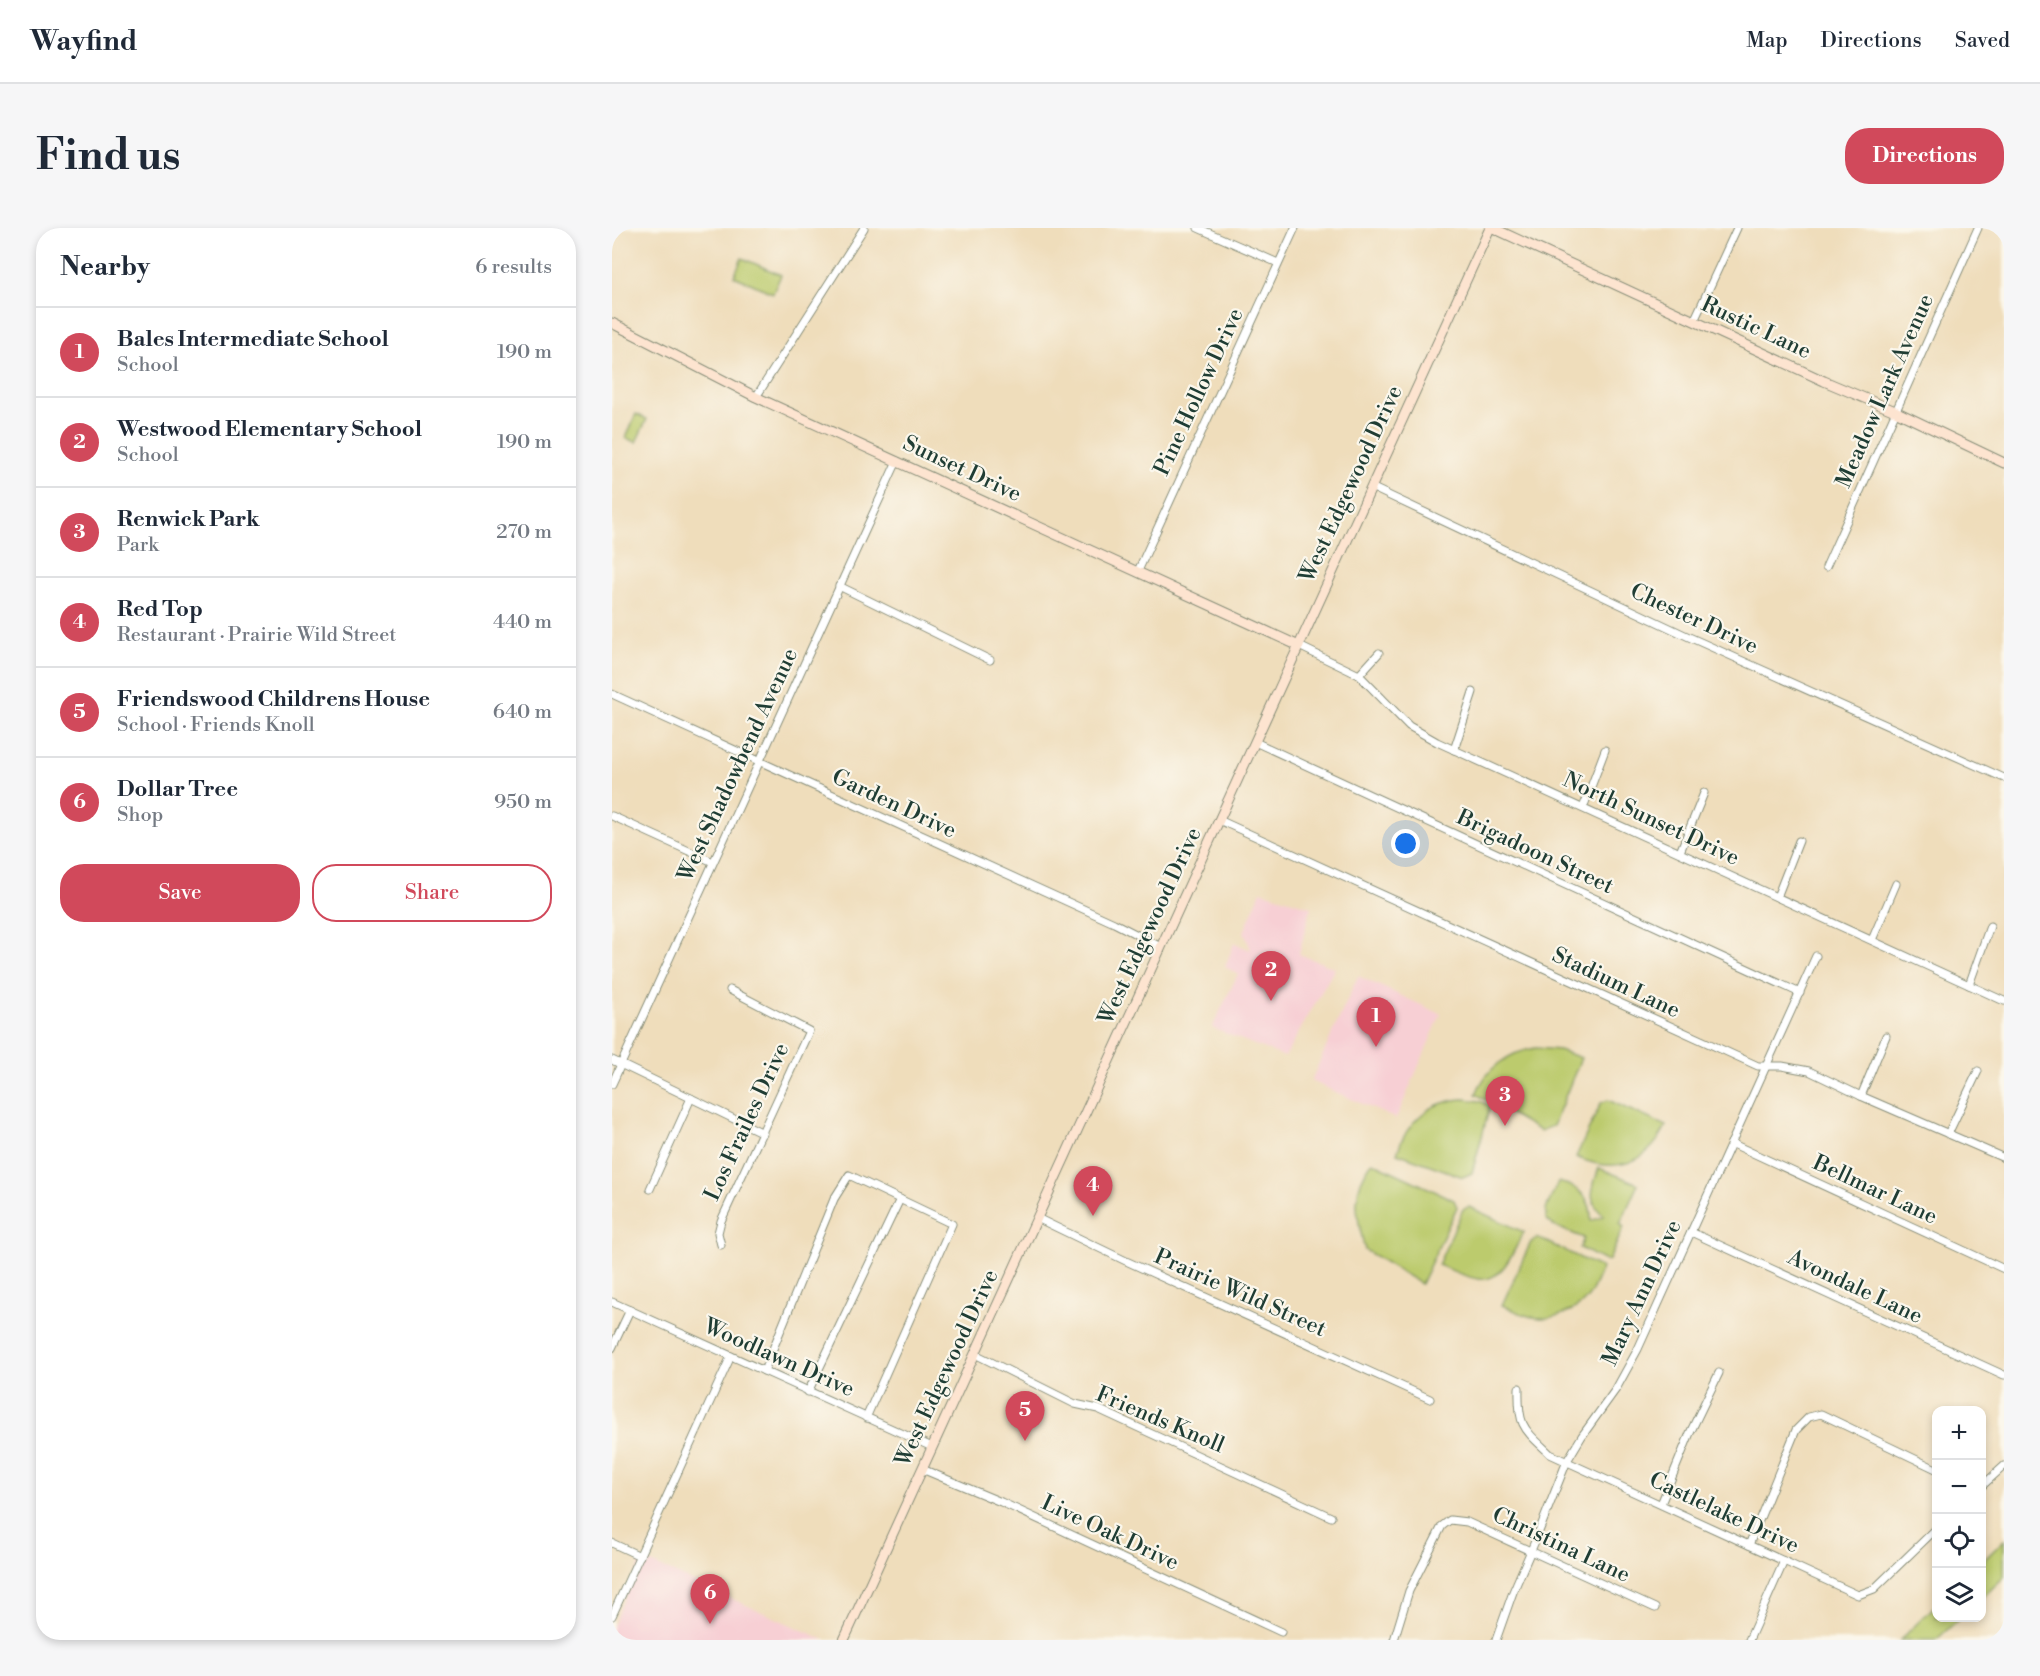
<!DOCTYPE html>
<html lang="en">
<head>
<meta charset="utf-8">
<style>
	body { margin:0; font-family:"Libre Bodoni",serif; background:#f6f6f7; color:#1f2937 }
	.controls { position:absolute; right:18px; bottom:18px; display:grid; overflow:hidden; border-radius:12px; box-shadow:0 3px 9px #0003 }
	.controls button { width:54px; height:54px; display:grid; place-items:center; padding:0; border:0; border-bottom:2px solid #e0e1e3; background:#fff; color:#1f2937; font:30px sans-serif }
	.you { position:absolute; left:794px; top:616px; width:21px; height:21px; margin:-15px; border:4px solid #fff; border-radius:50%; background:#1a73e8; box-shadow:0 0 0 9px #1a73e833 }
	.badge { display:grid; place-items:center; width:39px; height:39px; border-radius:50%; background:#d1495b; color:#fff; font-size:20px; font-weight:700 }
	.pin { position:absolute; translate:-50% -50px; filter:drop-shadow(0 2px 3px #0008) }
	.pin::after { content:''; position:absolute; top:32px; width:21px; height:18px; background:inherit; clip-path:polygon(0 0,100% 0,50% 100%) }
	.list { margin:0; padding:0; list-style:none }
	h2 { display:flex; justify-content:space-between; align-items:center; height:78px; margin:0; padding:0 24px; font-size:26px }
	h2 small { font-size:20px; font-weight:400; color:#747a83 }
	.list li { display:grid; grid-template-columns:39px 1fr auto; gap:18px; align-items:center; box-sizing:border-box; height:90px; padding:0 24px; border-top:2px solid #e0e1e3 }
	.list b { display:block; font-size:22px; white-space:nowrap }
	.list p { margin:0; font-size:20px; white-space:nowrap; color:#747a83 }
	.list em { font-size:20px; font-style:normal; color:#747a83 }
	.actions { display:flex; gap:12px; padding:18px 24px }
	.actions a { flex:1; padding:14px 0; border:2px solid #d1495b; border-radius:24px; text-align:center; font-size:21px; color:#d1495b }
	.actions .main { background:#d1495b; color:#fff }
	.icon { flex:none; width:33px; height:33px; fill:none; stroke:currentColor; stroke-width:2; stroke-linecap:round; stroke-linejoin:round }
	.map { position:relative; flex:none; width:1392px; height:1412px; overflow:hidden; border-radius:24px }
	header { display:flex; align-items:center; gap:36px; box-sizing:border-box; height:84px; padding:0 30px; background:#fff; border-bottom:2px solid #e0e1e3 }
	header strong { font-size:28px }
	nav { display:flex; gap:33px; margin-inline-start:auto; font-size:21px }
	.intro { display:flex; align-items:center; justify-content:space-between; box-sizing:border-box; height:144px; padding:0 36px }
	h1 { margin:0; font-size:42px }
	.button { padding:15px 27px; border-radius:24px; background:#d1495b; color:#fff; font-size:21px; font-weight:700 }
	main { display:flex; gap:36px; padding:0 36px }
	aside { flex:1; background:#fff; border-radius:24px; box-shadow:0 3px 9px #0003 }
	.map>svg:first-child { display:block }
</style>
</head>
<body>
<header>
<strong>Wayfind</strong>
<nav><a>Map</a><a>Directions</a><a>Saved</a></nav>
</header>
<div class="intro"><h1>Find us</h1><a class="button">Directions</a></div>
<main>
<aside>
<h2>Nearby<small>6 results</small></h2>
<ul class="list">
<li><span class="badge">1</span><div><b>Bales Intermediate School</b><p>School</p></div><em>190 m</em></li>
<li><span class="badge">2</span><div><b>Westwood Elementary School</b><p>School</p></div><em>190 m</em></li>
<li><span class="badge">3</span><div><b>Renwick Park</b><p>Park</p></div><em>270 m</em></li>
<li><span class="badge">4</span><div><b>Red Top</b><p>Restaurant · Prairie Wild Street</p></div><em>440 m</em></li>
<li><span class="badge">5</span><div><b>Friendswood Childrens House</b><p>School · Friends Knoll</p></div><em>640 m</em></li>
<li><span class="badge">6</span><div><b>Dollar Tree</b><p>Shop</p></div><em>950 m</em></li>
</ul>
<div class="actions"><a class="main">Save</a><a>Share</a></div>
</aside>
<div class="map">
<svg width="1392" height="1412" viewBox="0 0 1392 1412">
	<rect width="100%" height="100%" fill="#fbf7ec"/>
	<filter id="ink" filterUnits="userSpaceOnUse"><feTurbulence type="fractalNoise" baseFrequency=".0167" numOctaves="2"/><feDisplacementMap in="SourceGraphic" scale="12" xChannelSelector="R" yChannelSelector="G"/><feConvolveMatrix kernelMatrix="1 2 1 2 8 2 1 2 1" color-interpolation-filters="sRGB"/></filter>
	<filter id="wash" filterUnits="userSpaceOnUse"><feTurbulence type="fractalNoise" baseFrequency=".008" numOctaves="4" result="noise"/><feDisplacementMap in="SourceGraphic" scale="24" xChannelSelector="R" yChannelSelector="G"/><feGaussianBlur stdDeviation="1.35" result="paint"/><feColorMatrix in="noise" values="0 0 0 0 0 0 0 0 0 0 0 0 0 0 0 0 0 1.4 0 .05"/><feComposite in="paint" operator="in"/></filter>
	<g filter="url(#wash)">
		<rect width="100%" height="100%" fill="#efddbb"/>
		<g fill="#f7cfd4">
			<path d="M649,663L699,679L687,726L723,740L673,829L600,800L626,746L613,739L622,715L639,722L632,704Z"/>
			<path d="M746,748L829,786L784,891L699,853Z"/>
			<path d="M30,1331L213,1412H0V1398Z"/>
		</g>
		<g fill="#bccb6d" stroke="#6e8450" stroke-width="1.5">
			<path d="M130,30L169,47L161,65L122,48Z"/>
			<path d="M24,186L35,191L24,214L14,210Z"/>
			<path d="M924,820L947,822L969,830L941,898L928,903L864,866C874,840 897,824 924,820Z"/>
			<path d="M852,871L868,873L878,878L860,945L851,949L785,925C795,893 818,873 852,871Z"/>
			<path d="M996,872L1054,898C1035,937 1003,946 964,929L989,875Z"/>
			<path d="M760,934L842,972L845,979L809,1056L753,1022C745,988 737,965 760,934Z"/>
			<path d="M987,940L1026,956L1008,996L1012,999L997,1032L993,1033L968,1020L972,1010L942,998L934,991V981L946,954C968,959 980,970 979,993L992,988C974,972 980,961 987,940Z"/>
			<path d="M857,979L912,1004C902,1021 891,1055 866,1051C852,1049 838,1041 826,1037L851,981Z"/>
			<path d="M926,1010L990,1040C986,1049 982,1061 976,1069C965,1084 938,1093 921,1089C911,1088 900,1081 890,1077L919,1014Z"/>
			<path d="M1392,1312V1349L1370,1370V1334Z"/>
			<path d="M1324,1377V1390H1348L1324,1412H1288Z"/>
		</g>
	</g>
	<g filter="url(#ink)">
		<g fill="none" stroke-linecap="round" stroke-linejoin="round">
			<g stroke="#878d78" stroke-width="9">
				<g id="street">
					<path d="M586,0L666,35"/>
					<path d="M1082,93L1125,0"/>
					<path d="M144,169L252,0"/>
					<path d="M759,259L1077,409L1392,550"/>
					<path d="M1214,339L1366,0"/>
					<path d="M526,343L683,0"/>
					<path d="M227,358L378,432"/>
					<path d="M687,418L747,447L797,498L825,514L1392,773"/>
					<path d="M747,447L767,425"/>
					<path d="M0,466L502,695L549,719"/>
					<path d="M643,514L1188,765"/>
					<path d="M842,522L861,464"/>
					<path d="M971,580L993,522"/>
					<path d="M0,588L101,634"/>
					<path d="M607,592L1146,838H1170L1197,843L1249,868L1392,930"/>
					<path d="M1068,624L1092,565"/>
					<path d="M1165,669L1187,613"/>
					<path d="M1260,712L1284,656"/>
					<path d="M1357,757L1378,698"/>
					<path d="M0,832L151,905"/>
					<path d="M0,856L285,233"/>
					<path d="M1249,868L1274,808"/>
					<path d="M1336,906L1366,843"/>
					<path d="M1119,915L1392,1041"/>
					<path d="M38,961L79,870"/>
					<path d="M425,990L514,1033L818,1171"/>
					<path d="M1079,1004L1392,1147"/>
					<path d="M109,1017L106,1005L109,993L197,803L118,762"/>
					<path d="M0,1074L320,1219"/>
					<path d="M0,1120L18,1082"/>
					<path d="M363,1126L463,1176L486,1181L719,1289"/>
					<path d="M152,1143L222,971L237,947L340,996L254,1190"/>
					<path d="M907,1160C906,1199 911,1200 938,1226L1246,1367L1262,1361L1324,1301"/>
					<path d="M196,1164L288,971"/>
					<path d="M310,1241L389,1274L669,1404"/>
					<path d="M1370,1258L1392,1238"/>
					<path d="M1049,1276L1078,1205L1107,1145"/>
					<path d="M0,1315L28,1328"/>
					<path d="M1137,1317L1184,1202L1197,1189L1209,1186L1324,1241"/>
					<path d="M0,1388L119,1128"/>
					<path d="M782,1412L797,1363L830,1298L838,1292L855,1294L1043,1380"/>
					<path d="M884,1412L901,1364L924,1311L955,1233L970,1208L1004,1161L1026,1121L1204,728"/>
					<path d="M1137,1412L1172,1333"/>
				</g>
			</g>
			<g stroke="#878d78" stroke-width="11">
				<g id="secondary">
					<path d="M881,0L1212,153L1283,183L1392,235"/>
					<path d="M0,95L144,169L687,418"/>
					<path d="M232,1412L878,0"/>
				</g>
			</g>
			<use href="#street" stroke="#fff" stroke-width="7"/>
			<use href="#secondary" stroke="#fde4d0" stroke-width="9"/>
		</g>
	</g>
	<g text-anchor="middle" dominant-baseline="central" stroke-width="4.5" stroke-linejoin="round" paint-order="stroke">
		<g font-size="22" fill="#1f3d34" stroke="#fbf7ec">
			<text transform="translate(1144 100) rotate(25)">Rustic Lane</text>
			<text transform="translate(1273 163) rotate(-66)">Meadow Lark Avenue</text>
			<text transform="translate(587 164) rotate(-65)">Pine Hollow Drive</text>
			<text transform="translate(350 241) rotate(25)">Sunset Drive</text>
			<text transform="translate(739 256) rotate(-65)">West Edgewood Drive</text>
			<text transform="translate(1082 391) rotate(25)">Chester Drive</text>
			<text transform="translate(126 537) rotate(-65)">West Shadowbend Avenue</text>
			<text transform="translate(282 576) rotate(25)">Garden Drive</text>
			<text transform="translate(1039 591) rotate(25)">North Sunset Drive</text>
			<text transform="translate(923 624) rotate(25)">Brigadoon Street</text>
			<text transform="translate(538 698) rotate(-65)">West Edgewood Drive</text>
			<text transform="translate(1004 755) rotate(25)">Stadium Lane</text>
			<text transform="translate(135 894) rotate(-65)">Los Frailes Drive</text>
			<text transform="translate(1263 962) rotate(25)">Bellmar Lane</text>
			<text transform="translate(1243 1059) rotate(25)">Avondale Lane</text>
			<text transform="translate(628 1065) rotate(24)">Prairie Wild Street</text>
			<text transform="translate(1030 1065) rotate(-65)">Mary Ann Drive</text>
			<text transform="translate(167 1130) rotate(24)">Woodlawn Drive</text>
			<text transform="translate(335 1140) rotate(-65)">West Edgewood Drive</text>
			<text transform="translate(548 1192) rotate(23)">Friends Knoll</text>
			<text transform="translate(1112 1285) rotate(25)">Castlelake Drive</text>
			<text transform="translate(498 1305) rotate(25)">Live Oak Drive</text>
			<text transform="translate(949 1317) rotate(25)">Christina Lane</text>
		</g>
	</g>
</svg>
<div class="controls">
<button>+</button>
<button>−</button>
<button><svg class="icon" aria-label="locate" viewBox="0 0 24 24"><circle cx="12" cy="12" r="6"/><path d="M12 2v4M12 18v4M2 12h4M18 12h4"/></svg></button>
<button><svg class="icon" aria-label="layers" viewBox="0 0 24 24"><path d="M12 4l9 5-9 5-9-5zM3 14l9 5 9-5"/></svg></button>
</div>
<div class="you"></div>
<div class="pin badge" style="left:764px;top:819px">1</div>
<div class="pin badge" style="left:659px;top:773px">2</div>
<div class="pin badge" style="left:893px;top:898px">3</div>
<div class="pin badge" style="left:481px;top:988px">4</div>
<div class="pin badge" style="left:413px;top:1213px">5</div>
<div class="pin badge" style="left:98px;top:1396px">6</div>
</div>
</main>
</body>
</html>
